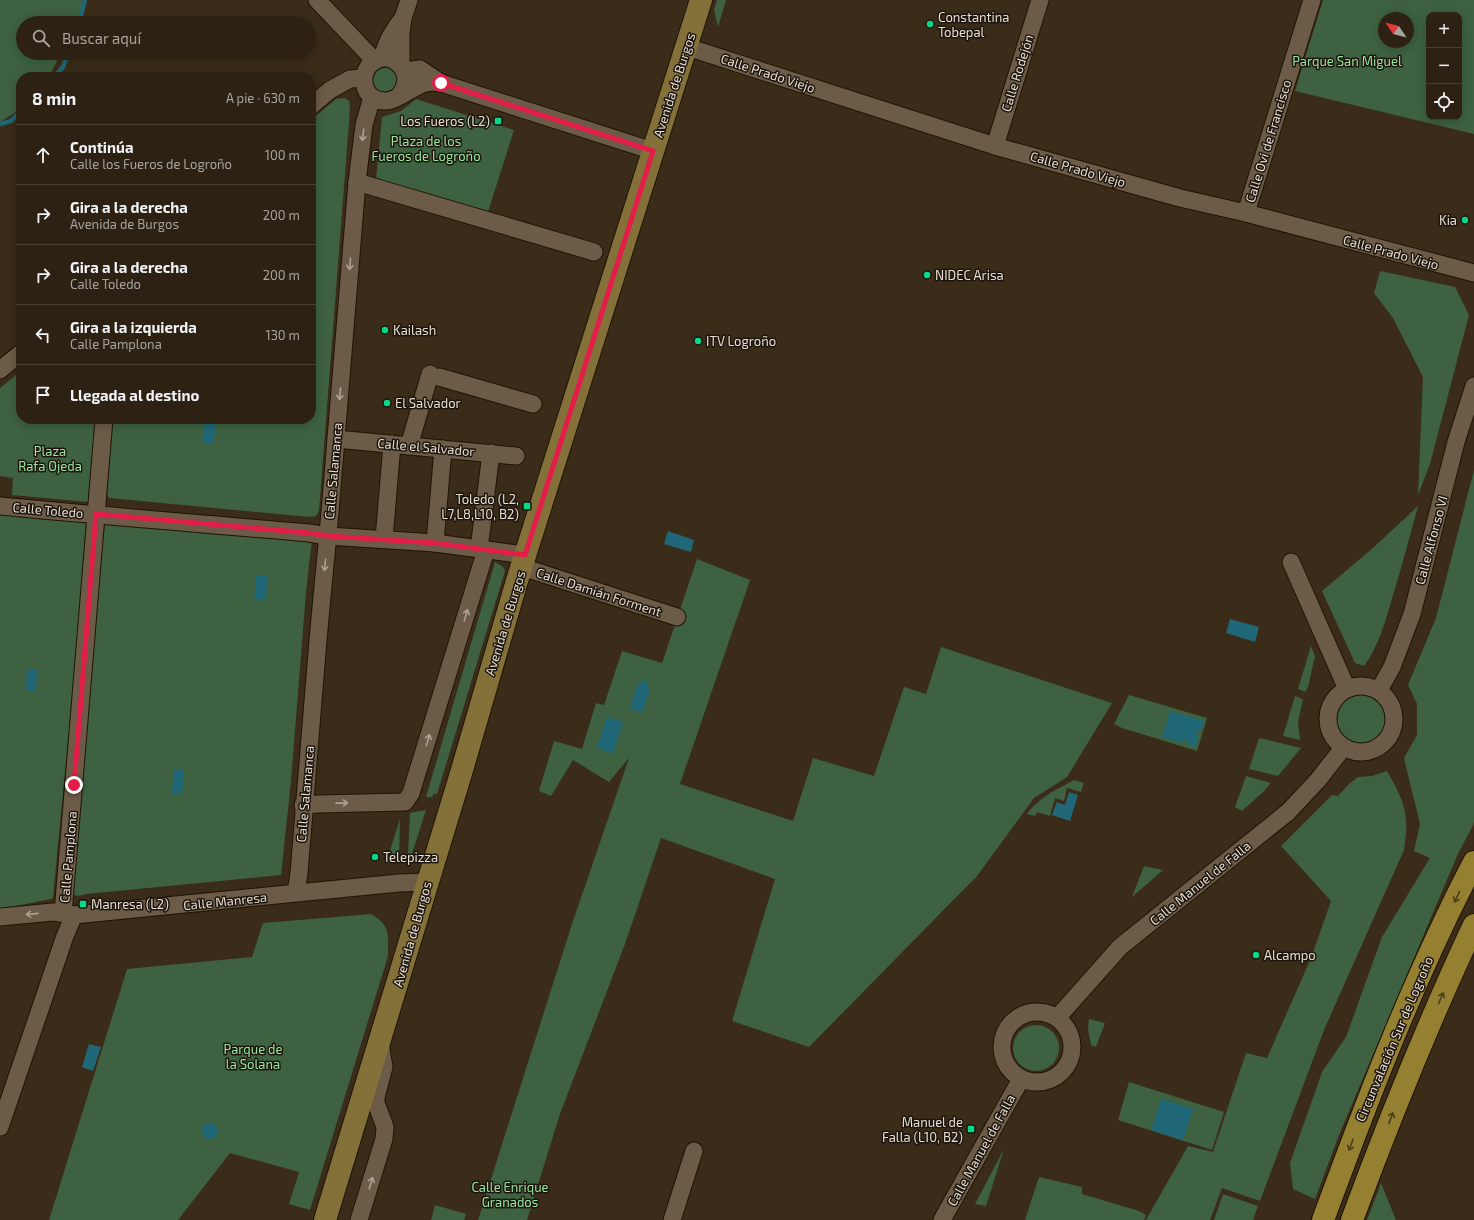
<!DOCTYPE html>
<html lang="es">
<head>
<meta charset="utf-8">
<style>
	body { margin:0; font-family:"Exo 2",sans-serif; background:#34291c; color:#f1f3f6 }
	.controls { position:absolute; right:12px; top:12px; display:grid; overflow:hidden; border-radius:8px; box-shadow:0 2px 10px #0003 }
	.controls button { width:36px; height:36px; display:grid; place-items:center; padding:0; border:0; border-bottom:1px solid #483e33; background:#2c2113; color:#f1f3f6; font:20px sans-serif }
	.compass { position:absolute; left:1378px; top:12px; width:36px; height:36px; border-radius:50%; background:#2c2113; box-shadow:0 2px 10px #0003; rotate:305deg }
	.stop { position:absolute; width:12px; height:12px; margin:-9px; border:3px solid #e11d48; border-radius:50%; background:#fff }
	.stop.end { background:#e11d48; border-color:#fff; box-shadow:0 1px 4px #0008 }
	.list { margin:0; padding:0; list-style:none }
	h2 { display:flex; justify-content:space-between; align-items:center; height:52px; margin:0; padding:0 16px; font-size:17px }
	h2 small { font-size:13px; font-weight:400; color:#a6a3a0 }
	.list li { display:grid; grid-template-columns:26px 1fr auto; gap:12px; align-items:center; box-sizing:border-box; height:60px; padding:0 16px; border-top:1px solid #483e33 }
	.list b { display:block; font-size:15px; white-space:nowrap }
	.list p { margin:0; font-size:13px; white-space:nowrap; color:#a6a3a0 }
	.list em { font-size:13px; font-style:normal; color:#a6a3a0 }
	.icon { flex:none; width:22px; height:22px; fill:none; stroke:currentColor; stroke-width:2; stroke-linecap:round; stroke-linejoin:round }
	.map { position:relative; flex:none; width:1474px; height:1220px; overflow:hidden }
	.search { position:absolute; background:#2c2113; box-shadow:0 2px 10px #0003; left:16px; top:16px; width:300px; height:44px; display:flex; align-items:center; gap:10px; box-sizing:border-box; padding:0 14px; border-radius:22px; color:#a6a3a0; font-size:15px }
	.panel { position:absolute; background:#2c2113; box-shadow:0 2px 10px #0003; left:16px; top:72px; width:300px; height:352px; border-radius:16px }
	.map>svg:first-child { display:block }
</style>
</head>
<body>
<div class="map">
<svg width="1474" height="1220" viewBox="0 0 1474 1220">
	<rect width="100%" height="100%" fill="#3a2c19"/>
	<g fill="#3d6141" fill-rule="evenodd">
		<path d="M0,0H85L76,23H23V53H61L49,77H21V109L0,122Z"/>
		<path d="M717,0H726L718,27L714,10Z"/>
		<path d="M1323,0H1474V134L1295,91ZM1429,15H1459V117H1429ZM1384,18H1408V42H1384Z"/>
		<circle cx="385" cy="80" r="12"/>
		<path d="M344,98L349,101L350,109L319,511L316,516L310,517L109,498L107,494L113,419H311V120L336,99Z"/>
		<path d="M416,99L514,130L487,215L376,180L382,117L401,111Z"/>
		<path d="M1380,271L1455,287L1469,315L1430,464L1418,495L1423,377L1393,318L1374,293Z"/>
		<path d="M21,371V419H95L88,502L12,495L13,478L0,476V388Z"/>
		<path d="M1474,470V823L1457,856L1339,1135L1315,1199L1293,1189L1290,1163L1322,1072L1346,1037L1382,937L1430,858L1414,851L1420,824L1404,758L1417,735V704L1408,685L1436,618Z"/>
		<path d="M1418,506C1410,536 1402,566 1393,595C1386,619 1379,646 1364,666L1355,663L1322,591L1373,548Z"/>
		<path d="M0,511L86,520L79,627L53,897L51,899L0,909Z"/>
		<path d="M105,524L312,539L306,592L291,781L281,875L86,894L78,896L74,895L73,892L99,575Z"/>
		<path d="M697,559L750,580L680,784L793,821L813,758L874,776L904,687L926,694L941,647L1112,703L1067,777L1034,798L977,876L809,1047L732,1021L775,879L661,838L625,944L560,1114L527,1220H478L572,924L629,758L609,782L573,760L551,796L539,791L554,741L582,749L596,703L604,705L622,651L662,663Z"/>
		<path d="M495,562L503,567L505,571L437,794H434L432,797H426Z"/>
		<path d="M1311,646L1315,656L1308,687L1305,692L1298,689Z"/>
		<path d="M1129,695L1207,718L1197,751L1122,728L1114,724Z"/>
		<circle cx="1361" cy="719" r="24"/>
		<path d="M1295,696L1303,699L1298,722L1300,740L1283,736Z"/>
		<path d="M1259,738L1301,748L1278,776L1249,769Z"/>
		<path d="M1387,771C1396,787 1405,802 1406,821C1407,831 1405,841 1404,850L1324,1030L1260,1201L1222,1188L1210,1220H1146L1188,1146L1213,1152L1246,1053L1267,1058L1311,958L1331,901L1281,846L1332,795L1338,796L1349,784L1358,777L1372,776Z"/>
		<path d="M1246,776L1271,783L1263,792L1242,811L1235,807Z"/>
		<path d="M1074,780L1084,783L1081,792L1067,788L1064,801L1055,798L1050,816L1037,812L1035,816L1027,814C1041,796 1054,791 1074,780Z"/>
		<path d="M426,810L410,860L408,854L410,813Z"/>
		<path d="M400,819L399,857L395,862L386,863Z"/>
		<path d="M1144,866L1163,870L1132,897Z"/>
		<path d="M371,914C391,926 388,934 388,956L310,1210L289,1204L299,1172L230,1153L178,1220H49L127,969L252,957L263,923Z"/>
		<path d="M1089,1019L1105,1023L1096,1047L1091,1045L1088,1029Z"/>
		<circle cx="1036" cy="1048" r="23"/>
		<path d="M1129,1082L1224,1112L1212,1150L1118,1120Z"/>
		<path d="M1004,1149L986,1206L975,1204Z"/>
		<path d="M1039,1177L1082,1187V1194L1139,1211L1146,1215L1144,1220H1025Z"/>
		<path d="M1381,1183L1396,1220H1367Z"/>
		<path d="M1223,1194L1258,1206L1253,1220H1214Z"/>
		<path d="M435,1205L466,1214L464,1220H431Z"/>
	</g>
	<g fill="#206777">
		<path d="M205,423L216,424L213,444L202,442Z"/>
		<path d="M668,531L694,540L691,552L664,544Z"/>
		<path d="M256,575L267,576L266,600H254Z"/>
		<path d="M1230,619L1259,627L1255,642L1226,633Z"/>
		<path d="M27,669H37L36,691L26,690Z"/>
		<path d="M644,680L647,681L648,687L650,688L643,712L630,709L638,683L640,684Z"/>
		<path d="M1170,711L1204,721L1201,730L1196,732L1198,739L1195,747L1188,744L1185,739L1180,742L1162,737Z"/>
		<path d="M607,717L623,722L613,753L597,748Z"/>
		<path d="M174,769L184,770L182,794L172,793Z"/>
		<path d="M1069,792L1078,795L1070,821L1052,815L1057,802L1065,805Z"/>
		<path d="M89,1044L101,1047L93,1071L82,1067Z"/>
		<path d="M1161,1099L1193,1109L1183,1140L1151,1130Z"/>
		<circle cx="210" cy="1131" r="8"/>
	</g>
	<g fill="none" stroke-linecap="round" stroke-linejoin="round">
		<g stroke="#206777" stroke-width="4.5">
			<path d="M79,23L85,0"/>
			<path d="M54,77L63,67L68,53"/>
			<path d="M0,124L11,121L21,111"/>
		</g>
		<g stroke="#211403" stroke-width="19">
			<g id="minor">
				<path d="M317,0L375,61"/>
				<path d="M687,47L995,146L1180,198L1246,213L1474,273"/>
				<path d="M382,58C386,43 392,31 403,18"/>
				<path d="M401,65V34L403,18L409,0"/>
				<path d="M405,71L420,69L441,83"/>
				<path d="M398,97C422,71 384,43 368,67C365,72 363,76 364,82C365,88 367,94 372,97C389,109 405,91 420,85C426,82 434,82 441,83L653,151"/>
				<path d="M311,106L330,90L350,79L364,78"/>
				<path d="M995,146L1040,0"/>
				<path d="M357,182L594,252"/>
				<path d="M1246,213L1312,0"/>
				<path d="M0,370L21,353"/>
				<path d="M439,377L533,404"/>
				<path d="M336,439L516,456"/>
				<path d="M409,446L430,374"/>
				<path d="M0,506C103,516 206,524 309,533L328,536L435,543L525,555"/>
				<path d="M384,539L392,444"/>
				<path d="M435,543L443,449"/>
				<path d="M479,549L491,453"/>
				<path d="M1291,562L1347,689"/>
				<path d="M522,567L677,617"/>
				<circle cx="1361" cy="719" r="33"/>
				<path d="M1379,690L1392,667L1412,614L1456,442L1474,386"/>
				<path d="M303,805L318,804L405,802L411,793L486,550"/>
				<path d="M296,893L299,873L318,640L330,512L357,182L364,125L372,97"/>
				<path d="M63,913L104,419"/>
				<path d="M0,917L53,912L74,915L399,883L427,882"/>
				<circle cx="1037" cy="1047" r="35"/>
				<path d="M1057,1018L1120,947L1288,812L1318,780L1343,748"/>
				<path d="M0,1127L65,936L74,915"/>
				<path d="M359,1220L384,1139L385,1127L376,1103V1097L384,1067L380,1043"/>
				<path d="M672,1220L694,1151"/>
				<path d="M942,1220L1021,1079"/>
			</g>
		</g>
		<g stroke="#211403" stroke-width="24">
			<path id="major" d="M325,1220L462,770L516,584L701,0"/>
		</g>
		<g stroke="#211403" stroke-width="24">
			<g id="highway">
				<path d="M1323,1220C1368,1098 1414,977 1474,862"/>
				<path d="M1352,1220C1389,1120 1429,1021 1474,925"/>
			</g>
		</g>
		<use href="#minor" stroke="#6b5b47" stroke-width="17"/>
		<use href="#major" stroke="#847139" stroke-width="22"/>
		<use href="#highway" stroke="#957f30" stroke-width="22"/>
	</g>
	<defs><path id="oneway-shaft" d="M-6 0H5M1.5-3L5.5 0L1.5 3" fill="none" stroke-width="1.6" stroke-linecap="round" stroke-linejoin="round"/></defs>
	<g stroke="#afa293">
		<use href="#oneway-shaft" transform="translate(363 135) rotate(97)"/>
		<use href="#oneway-shaft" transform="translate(350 264) rotate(95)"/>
		<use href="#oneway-shaft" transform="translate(340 394) rotate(95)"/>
		<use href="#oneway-shaft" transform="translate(325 565) rotate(96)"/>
		<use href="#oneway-shaft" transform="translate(466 615) rotate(-73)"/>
		<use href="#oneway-shaft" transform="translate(428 740) rotate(-73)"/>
		<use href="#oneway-shaft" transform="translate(342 803) rotate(-1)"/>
		<use href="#oneway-shaft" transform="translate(32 914) rotate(174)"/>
		<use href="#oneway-shaft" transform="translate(371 1183) rotate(-73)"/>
	</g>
	<g stroke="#4c3f1b">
		<use href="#oneway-shaft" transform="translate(1457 897) rotate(115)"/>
		<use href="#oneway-shaft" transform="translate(1441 998) rotate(-67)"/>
		<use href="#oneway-shaft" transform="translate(1391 1118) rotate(-69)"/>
		<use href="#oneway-shaft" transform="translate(1351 1145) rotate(110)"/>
	</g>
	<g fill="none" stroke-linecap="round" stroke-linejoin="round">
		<path stroke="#e11d48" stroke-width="5" d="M74,785L96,514L309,533L328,536L435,543L525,555L653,151L441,83"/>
	</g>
	<g fill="#05d98b" stroke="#1c150d" stroke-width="1.5">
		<circle cx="930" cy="24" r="4"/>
		<rect x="494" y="117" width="8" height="8" rx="2"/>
		<circle cx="1465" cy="220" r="4"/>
		<circle cx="927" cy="275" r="4"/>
		<circle cx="385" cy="330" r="4"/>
		<circle cx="698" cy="341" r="4"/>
		<circle cx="387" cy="403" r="4"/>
		<rect x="523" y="502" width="8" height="8" rx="2"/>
		<circle cx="375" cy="857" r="4"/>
		<rect x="79" y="900" width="8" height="8" rx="2"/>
		<circle cx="1256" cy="955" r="4"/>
		<rect x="967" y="1125" width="8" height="8" rx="2"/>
	</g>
	<g text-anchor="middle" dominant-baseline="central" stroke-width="3" stroke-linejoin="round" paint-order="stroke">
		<g font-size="13" fill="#e7ddd2" stroke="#1c150d" text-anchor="start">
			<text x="938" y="17">Constantina<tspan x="938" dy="15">Tobepal</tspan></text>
			<text x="490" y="121" text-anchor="end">Los Fueros (L2)</text>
			<text x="1457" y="220" text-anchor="end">Kia</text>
			<text x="935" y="275">NIDEC Arisa</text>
			<text x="393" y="330">Kailash</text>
			<text x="706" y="341">ITV Logroño</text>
			<text x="395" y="403">El Salvador</text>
			<text x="519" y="499" text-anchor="end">Toledo (L2,<tspan x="519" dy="15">L7,L8,L10, B2)</tspan></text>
			<text x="383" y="857">Telepizza</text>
			<text x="91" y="904">Manresa (L2)</text>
			<text x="1264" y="955">Alcampo</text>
			<text x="963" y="1122" text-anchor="end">Manuel de<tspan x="963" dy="15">Falla (L10, B2)</tspan></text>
		</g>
		<g font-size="13" fill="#98e4a0" stroke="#1c150d">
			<text x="1347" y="61">Parque San Miguel</text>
			<text x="426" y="141">Plaza de los<tspan x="426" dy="15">Fueros de Logroño</tspan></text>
			<text x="50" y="451">Plaza<tspan x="50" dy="15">Rafa Ojeda</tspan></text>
			<text x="253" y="1049">Parque de<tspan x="253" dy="15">la Solana</tspan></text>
			<text x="510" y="1187">Calle Enrique<tspan x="510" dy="15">Granados</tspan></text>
		</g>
		<g font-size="13" fill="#e7ddd2" stroke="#1c150d">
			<text transform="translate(768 73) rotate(18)">Calle Prado Viejo</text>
			<text transform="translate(1017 73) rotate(-73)">Calle Rodejón</text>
			<text transform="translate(674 85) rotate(-72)">Avenida de Burgos</text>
			<text transform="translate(1268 141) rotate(-73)">Calle Ovi de Francisco</text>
			<text transform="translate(1078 169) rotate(16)">Calle Prado Viejo</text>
			<text transform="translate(1391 252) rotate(15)">Calle Prado Viejo</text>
			<text transform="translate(426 447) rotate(5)">Calle el Salvador</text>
			<text transform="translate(333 471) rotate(-85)">Calle Salamanca</text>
			<text transform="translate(48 510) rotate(5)">Calle Toledo</text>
			<text transform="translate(1431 540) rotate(-75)">Calle Alfonso VI</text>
			<text transform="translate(599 592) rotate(18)">Calle Damián Forment</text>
			<text transform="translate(505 623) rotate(-73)">Avenida de Burgos</text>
			<text transform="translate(305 794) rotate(-85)">Calle Salamanca</text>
			<text transform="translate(68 857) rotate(-85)">Calle Pamplona</text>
			<text transform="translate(1200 883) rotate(-39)">Calle Manuel de Falla</text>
			<text transform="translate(225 901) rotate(-6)">Calle Manresa</text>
			<text transform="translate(412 934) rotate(-74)">Avenida de Burgos</text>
			<text transform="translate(1394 1039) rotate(-67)">Circunvalación Sur de Logroño</text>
			<text transform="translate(981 1150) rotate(-61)">Calle Manuel de Falla</text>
		</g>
	</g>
</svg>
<div class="controls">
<button>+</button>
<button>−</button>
<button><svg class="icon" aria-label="locate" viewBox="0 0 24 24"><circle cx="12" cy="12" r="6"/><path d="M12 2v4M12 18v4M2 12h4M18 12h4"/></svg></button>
</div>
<svg class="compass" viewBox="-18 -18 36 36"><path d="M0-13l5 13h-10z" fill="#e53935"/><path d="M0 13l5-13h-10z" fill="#a6a3a0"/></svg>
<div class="stop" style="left:441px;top:83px"></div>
<div class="stop end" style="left:74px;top:785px"></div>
<div class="search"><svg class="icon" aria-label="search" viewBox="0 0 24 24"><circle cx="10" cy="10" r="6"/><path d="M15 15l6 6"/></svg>Buscar aquí</div>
<section class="panel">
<h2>8 min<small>A pie · 630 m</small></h2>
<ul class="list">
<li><svg class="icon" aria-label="ahead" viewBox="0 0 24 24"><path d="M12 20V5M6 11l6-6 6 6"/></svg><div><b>Continúa</b><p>Calle los Fueros de Logroño</p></div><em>100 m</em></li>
<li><svg class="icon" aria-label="right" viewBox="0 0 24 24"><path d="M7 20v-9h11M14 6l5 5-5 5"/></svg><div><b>Gira a la derecha</b><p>Avenida de Burgos</p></div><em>200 m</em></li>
<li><svg class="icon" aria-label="right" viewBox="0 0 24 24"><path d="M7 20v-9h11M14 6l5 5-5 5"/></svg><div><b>Gira a la derecha</b><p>Calle Toledo</p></div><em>200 m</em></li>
<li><svg class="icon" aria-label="left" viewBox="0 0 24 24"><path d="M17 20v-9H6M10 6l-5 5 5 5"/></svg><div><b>Gira a la izquierda</b><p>Calle Pamplona</p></div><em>130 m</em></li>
<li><svg class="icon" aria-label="arrive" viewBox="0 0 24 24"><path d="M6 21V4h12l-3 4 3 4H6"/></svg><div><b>Llegada al destino</b></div></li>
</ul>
</section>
</div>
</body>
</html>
